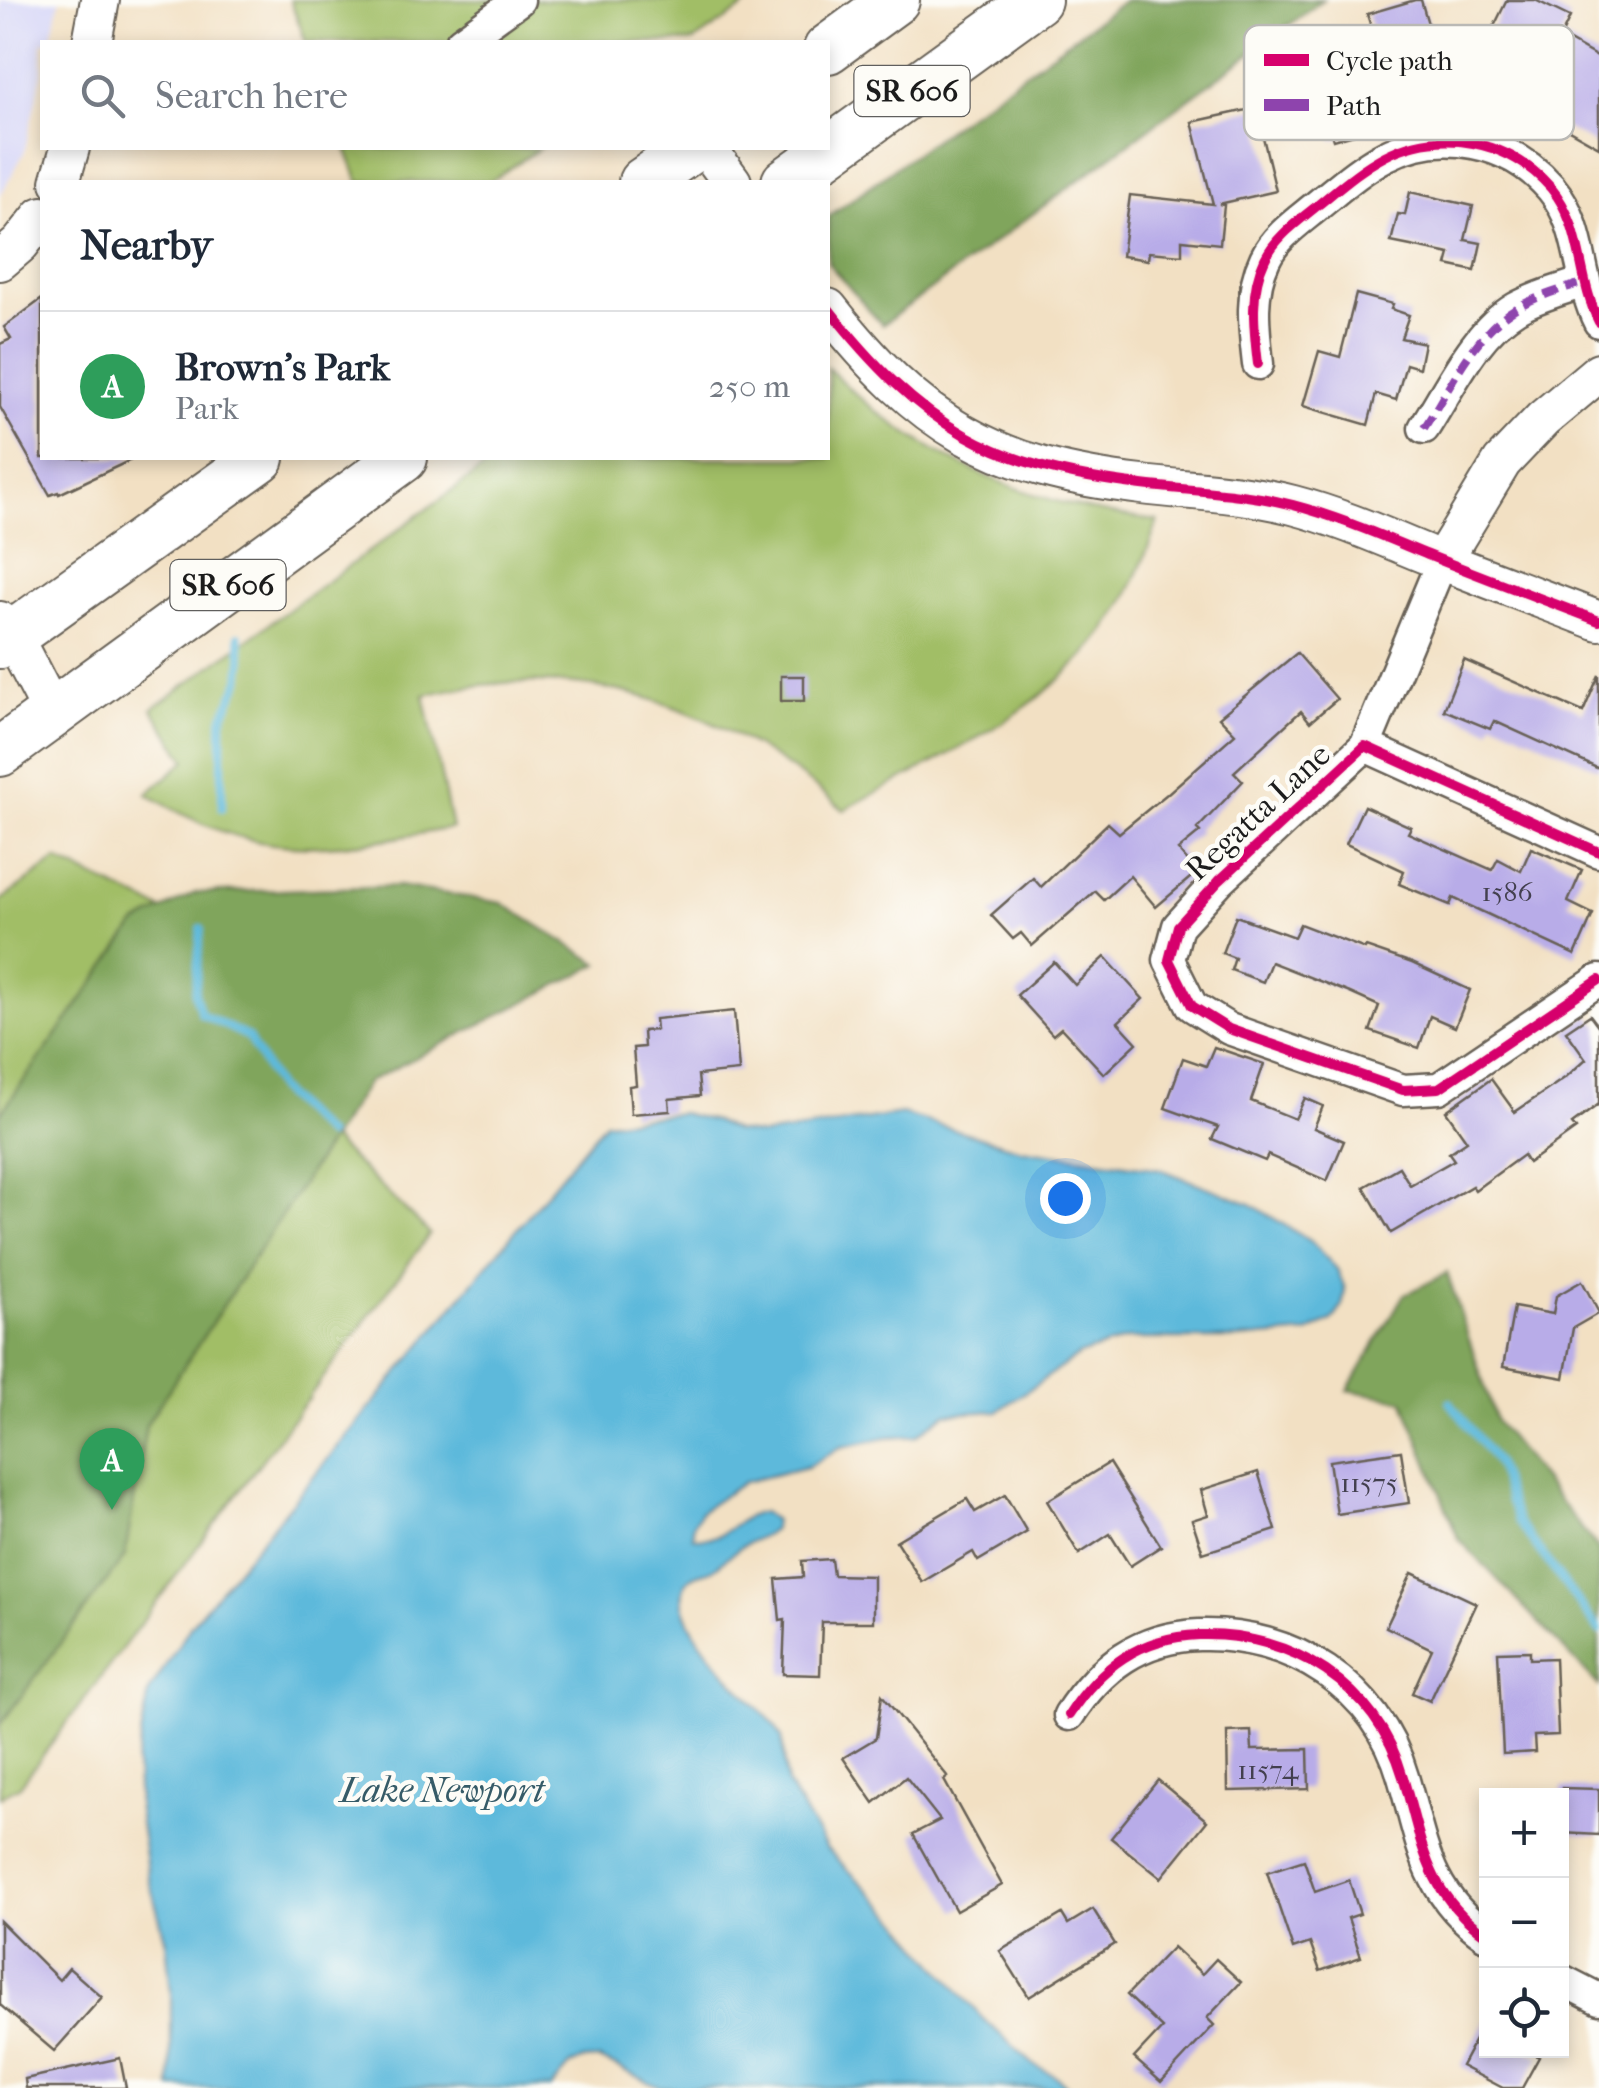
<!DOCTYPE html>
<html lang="en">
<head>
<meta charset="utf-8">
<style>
	body { margin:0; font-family:"IM FELL French Canon",serif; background:#f6f6f7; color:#1f2937 }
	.controls { position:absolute; right:30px; bottom:30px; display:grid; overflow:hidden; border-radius:0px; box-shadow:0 5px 15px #0003 }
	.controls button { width:90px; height:90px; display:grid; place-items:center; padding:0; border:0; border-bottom:2px solid #e0e1e3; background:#fff; color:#1f2937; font:50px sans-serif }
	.you { position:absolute; left:1065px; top:1198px; width:35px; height:35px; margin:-25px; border:8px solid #fff; border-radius:50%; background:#1a73e8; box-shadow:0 0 0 15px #1a73e833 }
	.badge { display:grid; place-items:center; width:65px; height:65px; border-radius:50%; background:#b45309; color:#fff; font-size:32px; font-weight:700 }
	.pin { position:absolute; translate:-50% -82px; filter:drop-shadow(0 2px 5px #0008) }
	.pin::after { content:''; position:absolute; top:52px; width:35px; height:30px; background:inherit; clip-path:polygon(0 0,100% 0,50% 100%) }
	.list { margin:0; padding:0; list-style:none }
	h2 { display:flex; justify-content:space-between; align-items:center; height:130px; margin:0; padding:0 40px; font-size:42px }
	h2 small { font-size:32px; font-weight:400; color:#747a83 }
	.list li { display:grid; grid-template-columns:65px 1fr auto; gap:30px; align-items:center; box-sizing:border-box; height:150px; padding:0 40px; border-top:2px solid #e0e1e3 }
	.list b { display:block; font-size:38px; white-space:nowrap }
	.list p { margin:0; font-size:32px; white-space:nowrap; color:#747a83 }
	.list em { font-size:32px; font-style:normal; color:#747a83 }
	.icon { flex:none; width:55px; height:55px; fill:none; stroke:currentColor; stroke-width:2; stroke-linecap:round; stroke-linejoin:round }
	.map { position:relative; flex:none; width:1599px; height:2088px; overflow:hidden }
	.search { position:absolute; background:#fff; box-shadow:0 5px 15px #0003; left:40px; top:40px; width:790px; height:110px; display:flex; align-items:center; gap:25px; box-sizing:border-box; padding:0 35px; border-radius:0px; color:#747a83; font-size:38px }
	.panel { position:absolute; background:#fff; box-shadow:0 5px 15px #0003; left:40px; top:180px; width:790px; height:280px; border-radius:0px }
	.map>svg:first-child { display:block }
</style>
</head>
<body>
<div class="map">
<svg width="1599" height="2088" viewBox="0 0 1599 2088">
	<rect width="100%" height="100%" fill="#fdfcf7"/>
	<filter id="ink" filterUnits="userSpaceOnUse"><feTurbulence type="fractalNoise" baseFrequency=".01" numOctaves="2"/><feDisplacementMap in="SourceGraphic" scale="20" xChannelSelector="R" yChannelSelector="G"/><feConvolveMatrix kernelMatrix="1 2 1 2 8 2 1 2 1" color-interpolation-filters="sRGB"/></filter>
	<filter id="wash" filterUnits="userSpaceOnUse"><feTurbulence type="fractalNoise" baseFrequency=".0048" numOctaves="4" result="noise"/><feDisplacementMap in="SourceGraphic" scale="40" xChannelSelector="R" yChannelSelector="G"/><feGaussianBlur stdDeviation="2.25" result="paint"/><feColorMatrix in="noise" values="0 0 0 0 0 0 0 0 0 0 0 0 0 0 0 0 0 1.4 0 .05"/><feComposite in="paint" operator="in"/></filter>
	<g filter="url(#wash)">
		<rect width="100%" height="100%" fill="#f2e0c3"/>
		<path fill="#d7d7f8" d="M0,0H60L50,42H42V73L24,153L0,196Z"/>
		<g fill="#a1be66" stroke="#5e6d41" stroke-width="2.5">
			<path d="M290,0H755L693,42H306Z"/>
			<path d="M346,148H540L489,182H359Z"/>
			<path d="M828,368C918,459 1032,506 1158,521C1146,555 1133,589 1113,619C1050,713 940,757 844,810C719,704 588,657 424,695L452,828C325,850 263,866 147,794L186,760L152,709L497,458H828Z"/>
			<path d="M57,860L201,928V1014L430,1234L20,1786L0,1797V901Z"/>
		</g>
		<g fill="#80a55b" stroke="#4e603c" stroke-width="2.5">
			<path d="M1125,0H1323L882,325L828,263V217Z"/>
			<path d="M399,886L502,903L599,964L368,1082L146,1425L125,1556L0,1725V1114L136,924L195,893Z"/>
			<path d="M1447,1273L1496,1421L1599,1550V1686L1458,1538L1403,1400L1348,1390L1403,1296Z"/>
		</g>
		<path fill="#5db9db" stroke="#3c6a7c" stroke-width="2.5" d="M681,1113L714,1121L735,1131L763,1135L902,1114L1021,1149L1160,1169L1251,1204L1310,1241L1337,1269L1345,1289L1342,1307L1332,1321L1307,1333L1239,1339H1127L1079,1355L998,1411L945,1414L916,1436L886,1438L841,1447L807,1467L744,1482L701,1511L693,1525V1537C727,1544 734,1516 763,1512L774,1520L773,1530C761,1537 749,1542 738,1549C729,1555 722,1563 713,1569C704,1574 692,1572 686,1583C664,1620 751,1699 774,1724L782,1738L787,1784L827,1849L894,1915L982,2018L1033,2064L1056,2076L1069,2088H661L600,2059L581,2060L570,2066L551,2088H171V1994L166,1942L148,1876L138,1811L136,1763L149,1692L191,1625L605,1122Z"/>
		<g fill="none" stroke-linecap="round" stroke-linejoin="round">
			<g stroke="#5db9db" stroke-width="8">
				<path d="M222,808V719L240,680L242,661L239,636"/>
				<path d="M201,928L195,994L201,1014L248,1037L278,1089L327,1136"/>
				<path d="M1450,1402L1496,1462L1517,1521L1599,1630"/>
			</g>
		</g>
		<g id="blocks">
			<g fill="#b8ace8">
				<path d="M1415,0H1421L1438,58L1407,66L1413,86L1371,98L1373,102L1351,108L1358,133L1333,140L1314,78L1327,74L1322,55L1375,40L1367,14Z"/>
				<path d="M1507,0H1535L1570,17L1561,36L1599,58V147L1548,118L1558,103L1508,74L1501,88L1471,73Z"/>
				<path d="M1256,108L1276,191L1219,204L1224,205L1220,244L1182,240V255L1149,252L1148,260L1122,256L1130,195L1213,204L1192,122Z"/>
				<path d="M1410,192L1473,206L1465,240L1481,243L1475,271L1447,265L1450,254L1391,242L1398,214L1405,215Z"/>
				<path d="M1356,294L1393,304L1391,309L1409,315L1401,338L1424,343L1419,368L1406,364L1396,400L1376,394L1368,425L1303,406L1319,351L1340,357Z"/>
				<path d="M42,299V458H135L59,494L58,492L50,495L0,407V344L11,339L4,327Z"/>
				<path d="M1297,653L1337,699L1310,722L1301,711L1234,772L1243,781L1197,829L1200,832L1178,850L1197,872L1156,907L1130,876L1104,900L1095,891L1032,946L1021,933L1013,939L991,915L1033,878L1041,887L1108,823L1119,833L1167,794L1235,734L1219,717Z"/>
				<path d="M1464,660L1583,712L1599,675V769L1494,721L1490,729L1444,710Z"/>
				<rect x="781" y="676" width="23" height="25"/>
				<path d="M1364,806L1411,827L1408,833L1492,870L1498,859L1521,871L1531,848L1582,870L1568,902L1593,914L1575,955L1453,898L1450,905L1399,884L1404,871L1346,844Z"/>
				<path d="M1236,916L1294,937L1300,924L1365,949L1366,947L1412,963L1470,990L1455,1027L1430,1016L1419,1048L1370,1031L1379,1006L1350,993L1271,962L1263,982L1231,970L1235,958L1222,953Z"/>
				<path d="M1105,957L1143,999L1118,1022L1137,1043L1104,1074L1061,1028L1053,1035L1017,995L1054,962L1075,985Z"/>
				<path d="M734,1011L739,1071L698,1075L700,1096L669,1099L670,1111L631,1114L629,1086L636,1085L633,1048L644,1047L643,1031L656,1030L655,1019Z"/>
				<path d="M1590,1015L1599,1027V1104L1572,1124L1576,1129L1528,1163L1523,1155L1475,1190L1472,1186L1391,1233L1364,1187L1399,1167L1410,1185L1454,1160L1449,1153L1467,1141L1446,1111L1491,1079L1515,1112L1566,1077L1586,1059L1566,1031Z"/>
				<path d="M1214,1047L1264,1064L1251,1101L1295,1119L1305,1098L1323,1106L1314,1128L1344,1141L1327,1181L1268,1155L1265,1161L1212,1139L1218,1127L1165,1108L1183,1058L1206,1066Z"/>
				<path d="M1582,1281L1599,1313L1573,1328L1564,1378L1503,1367L1514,1307L1553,1314L1556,1296Z"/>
				<path d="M1401,1451L1409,1503L1337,1514L1329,1461Z"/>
				<path d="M1109,1463L1161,1546L1130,1566L1110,1534L1079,1554L1047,1501Z"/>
				<path d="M1258,1472L1276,1530L1203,1553L1192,1520L1208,1515L1201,1490Z"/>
				<path d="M1005,1495L1027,1532L978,1561L973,1552L922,1582L896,1541L967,1499L975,1512Z"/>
				<path d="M831,1559L833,1575L873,1576V1622H822L820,1675L783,1674L785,1619L780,1620L776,1579L803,1577L802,1561Z"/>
				<path d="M1412,1573L1476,1603L1430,1701L1412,1693L1432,1649L1386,1627Z"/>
				<path d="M1530,1651V1659L1555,1658L1558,1735L1534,1736L1535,1752L1503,1754L1498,1652Z"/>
				<path d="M882,1695L948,1777L944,1780L1002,1885L956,1911L913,1834L940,1820L906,1777L874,1803L843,1758L876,1738Z"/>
				<path d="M1251,1731L1252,1750L1308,1749L1309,1789L1228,1791L1227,1732Z"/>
				<path d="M1158,1780L1207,1821L1161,1878L1111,1838Z"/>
				<path d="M1562,1788L1599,1789V1835L1562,1833Z"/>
				<path d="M1304,1860L1315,1892L1349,1880L1360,1914L1348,1918L1361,1957L1320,1971L1310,1943L1293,1949L1267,1872Z"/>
				<path d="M1093,1909L1115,1944L1029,1997L1000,1951L1062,1914L1068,1924Z"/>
				<path d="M0,1921L59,1980L69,1968L102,1997L54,2051L0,2005Z"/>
				<path d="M1173,1947L1202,1974L1216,1959L1241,1982L1207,2018L1214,2025L1161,2082L1134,2058L1162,2028L1127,1995Z"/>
				<path d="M1486,2019V2050H1527L1539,2057L1522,2088H1503L1461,2066Z"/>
				<path d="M120,2058L126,2088H26L25,2079Z"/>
			</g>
		</g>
	</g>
	<g filter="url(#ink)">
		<use href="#blocks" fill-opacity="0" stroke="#676156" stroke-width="2.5"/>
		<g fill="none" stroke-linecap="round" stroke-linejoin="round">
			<g stroke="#676156" stroke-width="35">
				<g id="minor">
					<path d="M461,42L519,0"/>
					<path d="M1258,364C1254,329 1249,292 1265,259C1276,236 1299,221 1318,205C1339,188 1360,169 1385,156C1441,127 1509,140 1551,188C1584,227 1577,279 1599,322"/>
					<path d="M1424,428C1450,388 1474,333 1516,308C1537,296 1561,290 1584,282"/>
					<path d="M1365,746L1442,561"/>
					<path d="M1599,852L1365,746L1219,881L1178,926L1169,960L1192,1006L1229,1029L1403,1090L1439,1088L1599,980"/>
					<path d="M1069,1715C1100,1667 1140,1637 1199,1635C1291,1632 1377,1686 1403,1777C1422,1841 1425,1893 1486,1935"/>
					<path d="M1562,1980L1599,1999"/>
				</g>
			</g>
			<g stroke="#676156" stroke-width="42">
				<g id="tertiary">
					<path d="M92,42L100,0"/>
					<path d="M707,148L732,182"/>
					<path d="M60,182L70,148"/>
					<path d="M0,261L20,244L42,216"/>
					<path d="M828,308C921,426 992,468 1142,485C1192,491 1243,492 1293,505C1339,517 1384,537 1428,555C1485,578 1542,599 1599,621"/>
					<path d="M1442,561L1502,462L1543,419L1599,372"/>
					<path d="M0,621L12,635L52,712"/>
				</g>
			</g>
			<g stroke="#676156" stroke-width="52">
				<g id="primary">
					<path d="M828,49L895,0"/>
					<path d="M643,182L692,148"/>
					<path d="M786,182L1037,0"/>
					<path d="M0,644L260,458"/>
					<path d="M0,752L403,458"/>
				</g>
			</g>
			<use href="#minor" stroke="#fff" stroke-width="30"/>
			<use href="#tertiary" stroke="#fff" stroke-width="38"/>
			<use href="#primary" stroke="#fff" stroke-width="48"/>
			<path stroke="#8e44ad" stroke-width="8" stroke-dasharray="15 8" stroke-linecap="butt" d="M1424,428C1450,388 1474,333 1516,308C1537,296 1561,290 1584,282"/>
			<g stroke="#fdfcf7" stroke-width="16">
				<g id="cycleway">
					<path d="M828,308C921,426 992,468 1142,485C1192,491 1243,492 1293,505C1339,517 1384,537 1428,555C1485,578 1542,599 1599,621"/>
					<path d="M1258,364C1254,329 1249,292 1265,259C1276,236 1299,221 1318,205C1339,188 1360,169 1385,156C1441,127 1509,140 1551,188C1584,227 1577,279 1599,322"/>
					<path d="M1599,852L1365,746L1219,881L1178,926L1169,960L1192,1006L1229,1029L1403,1090L1439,1088L1599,980"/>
					<path d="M1069,1715C1100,1667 1140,1637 1199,1635C1291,1632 1377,1686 1403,1777C1422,1841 1425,1893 1486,1935"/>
				</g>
			</g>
			<use href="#cycleway" stroke="#d6006c" stroke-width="10"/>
		</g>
	</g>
	<g text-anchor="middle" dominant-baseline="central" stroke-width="9" stroke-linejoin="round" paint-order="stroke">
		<g font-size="28" fill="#43404f">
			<text x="1507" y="891">1586</text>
			<text x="1369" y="1482">11575</text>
			<text x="1268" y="1769">11574</text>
		</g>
		<g fill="#fdfcf7" stroke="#605f5e" stroke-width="2.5">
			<rect x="854.5" y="66" width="115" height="50" rx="8"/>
			<rect x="170.5" y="560" width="115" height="50" rx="8"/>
		</g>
		<g font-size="30" font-weight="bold" fill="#1c1c1c">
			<text x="912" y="91">SR 606</text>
			<text x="228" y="585">SR 606</text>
		</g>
		<g font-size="32" fill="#1c1c1c" stroke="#fdfcf7">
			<text transform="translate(1258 812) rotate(-43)">Regatta Lane</text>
		</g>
		<g font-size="35" font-style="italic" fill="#365b68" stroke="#fdfcf7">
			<text x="442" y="1790">Lake Newport</text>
		</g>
	</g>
	<rect x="1244" y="25" width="330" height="115" rx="15" fill="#fdfcf7" stroke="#bab9b5" stroke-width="2.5"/>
	<rect x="1264" y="54" width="45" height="12" fill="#d6006c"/>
	<rect x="1264" y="99" width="45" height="12" fill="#8e44ad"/>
	<g font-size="28" fill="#1c1c1c">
		<text x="1326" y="70">Cycle path</text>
		<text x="1326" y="115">Path</text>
	</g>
</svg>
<div class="controls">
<button>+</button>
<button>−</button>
<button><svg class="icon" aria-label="locate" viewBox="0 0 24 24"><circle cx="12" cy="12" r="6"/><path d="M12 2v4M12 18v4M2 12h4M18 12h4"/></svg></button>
</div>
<div class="you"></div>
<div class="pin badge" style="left:112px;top:1510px;background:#2e9e5b">A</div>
<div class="search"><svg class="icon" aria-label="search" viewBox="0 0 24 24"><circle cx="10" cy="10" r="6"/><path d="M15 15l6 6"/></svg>Search here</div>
<section class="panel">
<h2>Nearby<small></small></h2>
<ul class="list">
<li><span class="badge" style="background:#2e9e5b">A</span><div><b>Brown's Park</b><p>Park</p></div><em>250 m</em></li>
</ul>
</section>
</div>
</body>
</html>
